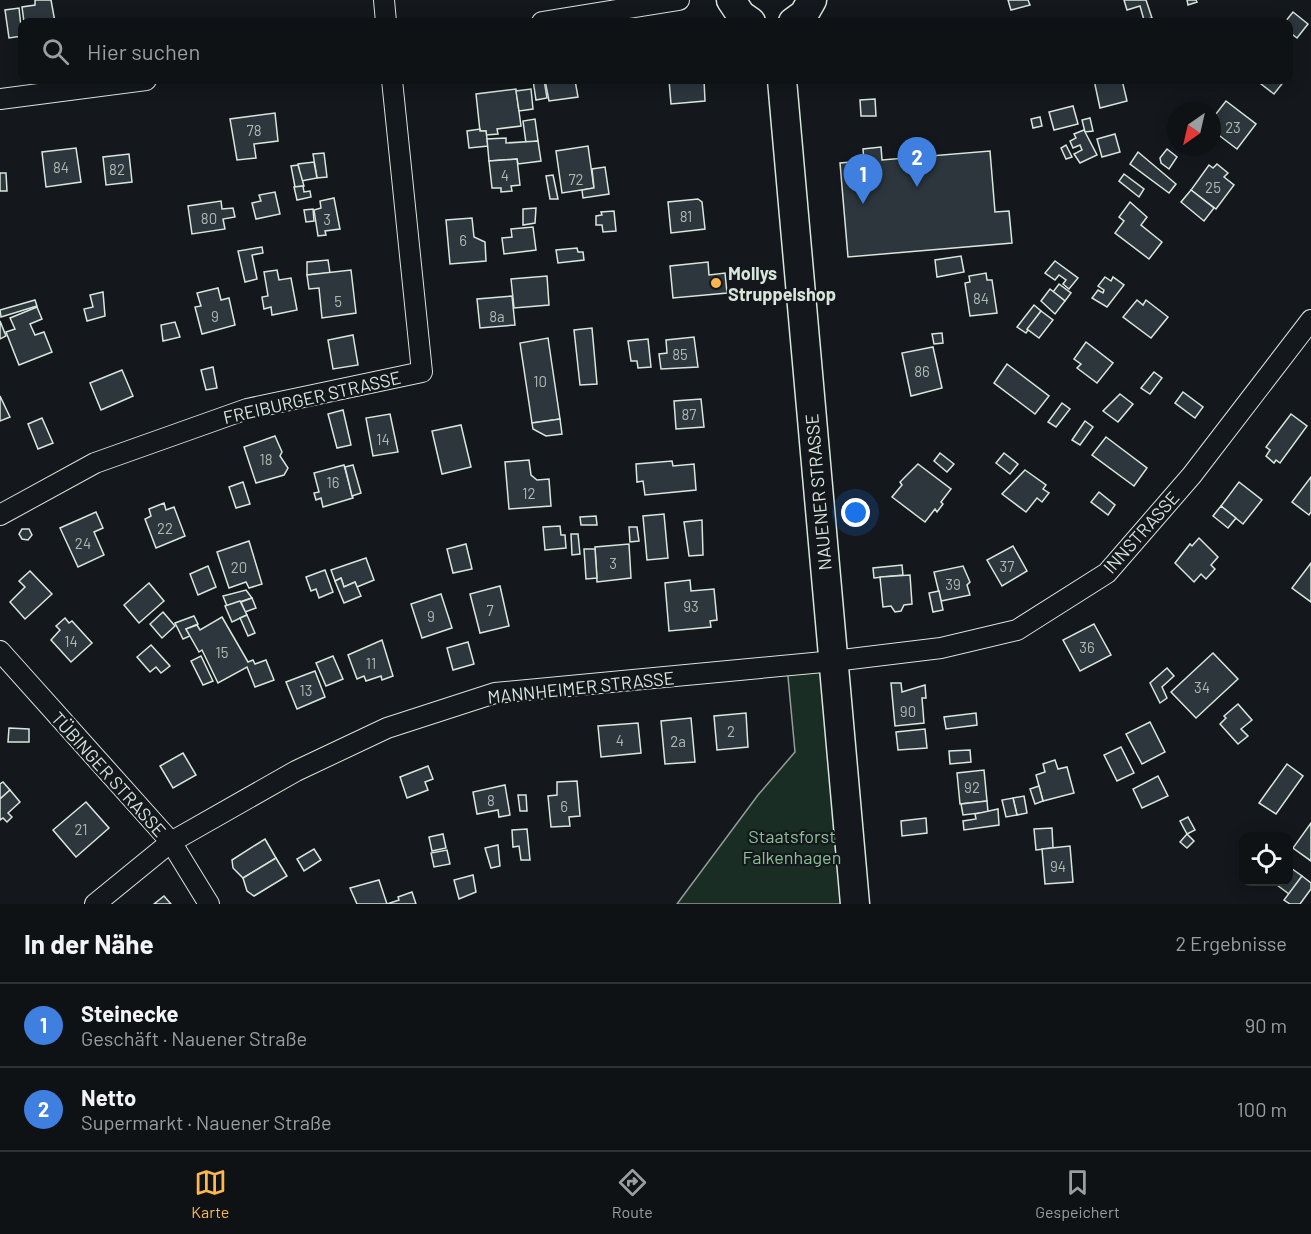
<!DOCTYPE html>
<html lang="de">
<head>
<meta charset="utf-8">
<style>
	body { margin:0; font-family:Barlow,sans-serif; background:#1d2022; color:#f1f3f6 }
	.controls { position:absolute; right:18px; bottom:18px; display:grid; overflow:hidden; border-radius:12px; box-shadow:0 3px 15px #0003 }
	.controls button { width:54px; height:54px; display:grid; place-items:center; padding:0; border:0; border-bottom:2px solid #2f3234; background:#0f1215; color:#f1f3f6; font:30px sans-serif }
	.compass { position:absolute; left:1167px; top:102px; width:54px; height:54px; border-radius:50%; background:#0f1215; box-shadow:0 3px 15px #0003; rotate:214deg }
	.you { position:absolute; left:856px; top:513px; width:21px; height:21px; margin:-15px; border:4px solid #fff; border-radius:50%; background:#1a73e8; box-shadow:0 0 0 9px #1a73e833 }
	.badge { display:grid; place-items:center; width:39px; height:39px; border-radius:50%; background:#ffb74d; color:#fff; font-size:20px; font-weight:700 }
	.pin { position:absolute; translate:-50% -50px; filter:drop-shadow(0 2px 3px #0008) }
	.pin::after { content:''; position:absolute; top:32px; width:21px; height:18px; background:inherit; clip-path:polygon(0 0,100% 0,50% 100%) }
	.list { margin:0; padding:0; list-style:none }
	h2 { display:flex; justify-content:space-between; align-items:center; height:78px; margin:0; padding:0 24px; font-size:26px }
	h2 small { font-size:20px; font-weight:400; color:#9b9ea0 }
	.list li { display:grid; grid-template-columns:39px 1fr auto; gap:18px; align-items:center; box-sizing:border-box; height:84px; padding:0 24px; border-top:2px solid #2f3234 }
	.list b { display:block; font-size:22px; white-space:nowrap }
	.list p { margin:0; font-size:20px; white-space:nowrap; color:#9b9ea0 }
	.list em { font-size:20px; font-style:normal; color:#9b9ea0 }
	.icon { flex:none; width:33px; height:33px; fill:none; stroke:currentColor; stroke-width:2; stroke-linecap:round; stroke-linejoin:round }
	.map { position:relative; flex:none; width:1311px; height:904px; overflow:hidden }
	.search { position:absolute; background:#0f1215; box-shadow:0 3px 15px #0003; left:18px; right:18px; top:18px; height:66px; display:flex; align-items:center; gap:15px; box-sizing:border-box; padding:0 21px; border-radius:12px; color:#9b9ea0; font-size:22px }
	.sheet { height:246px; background:#0f1215 }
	nav { display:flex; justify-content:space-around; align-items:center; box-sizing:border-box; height:84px; border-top:2px solid #2f3234; background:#0f1215; font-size:16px; color:#9b9ea0 }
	nav a { display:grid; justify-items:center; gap:3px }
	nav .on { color:#ffb74d }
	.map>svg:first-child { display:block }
</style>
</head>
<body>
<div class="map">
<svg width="1311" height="904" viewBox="0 0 1311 904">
	<rect width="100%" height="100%" fill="#14181c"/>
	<path fill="#1a2d24" stroke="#939e99" stroke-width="1.5" d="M834,661L855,904H677L758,795L795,752L787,666Z"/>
	<g fill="#2c363c" stroke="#d8e6dc" stroke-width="1.5">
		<path d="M35,0H51L55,22H24L22,7L35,5Z"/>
		<path d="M1008,0H1028L1030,5L1011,10Z"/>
		<path d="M1124,0H1146L1152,18L1144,20L1140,6L1127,10Z"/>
		<path d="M1187,0H1196L1197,2L1188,5Z"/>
		<path d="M19,8L22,36L9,38L5,10Z"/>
		<path d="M1293,12L1308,24L1297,38L1288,31V22H1285Z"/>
		<path d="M533,80H544L547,98L536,100Z"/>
		<path d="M545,80H575L578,97L549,101Z"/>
		<path d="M669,80H704L705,101L671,104Z"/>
		<path d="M1094,80H1122L1127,101L1100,108Z"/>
		<path d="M1256,80H1285L1274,94Z"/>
		<path d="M516,89L521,126L497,129L498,134L486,135V131H480L476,94Z"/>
		<path d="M531,89L533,109L519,111L516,91Z"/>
		<path d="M875,99L876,116H861L860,100Z"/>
		<path d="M1226,101L1256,124L1237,149L1212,130V119Z"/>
		<path d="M1073,106L1078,124L1054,130L1049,112Z"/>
		<path d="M275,113L278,141L254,144L256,158L237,160L230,119Z"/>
		<path d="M1040,117L1042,126L1033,128L1031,119Z"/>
		<path d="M1090,118L1093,131L1085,132L1082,120Z"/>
		<path d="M535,119L538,141L526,143L523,121Z"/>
		<path d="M480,129V131H486L488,146L469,148L467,131Z"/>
		<path d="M1084,130L1097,155L1080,163L1074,154L1082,150L1080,145L1073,148L1070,141L1076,138L1074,134Z"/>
		<path d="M1115,134L1120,152L1102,157L1097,139Z"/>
		<path d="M506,138V143L538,141L541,161L518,164L517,159L489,161L487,139Z"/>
		<path d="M1066,145L1072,157L1066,159L1061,148Z"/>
		<path d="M588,146L594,188L562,193L556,151Z"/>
		<path d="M881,147L882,160L990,151L995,212L1009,211L1012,243L848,257L840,163L864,161L863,149Z"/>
		<path d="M76,148L81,182L46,187L42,152Z"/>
		<path d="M1167,149L1177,157L1169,169L1161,163L1160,158Z"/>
		<path d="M1138,152L1176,184L1169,193L1130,164Z"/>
		<path d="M324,153L327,177L317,178L313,154Z"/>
		<path d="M129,154L132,182L106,185L103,157Z"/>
		<path d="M517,159L520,185L511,186L512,191L501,192V188H492L489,161Z"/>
		<path d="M314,162L317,178L301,181L298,164Z"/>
		<path d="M1217,164L1228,173L1224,177L1234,185L1216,209L1191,190L1209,165L1213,168Z"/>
		<path d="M298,165L304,186L295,187L291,166Z"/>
		<path d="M605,167L609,194L583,198L582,190L594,188L592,169Z"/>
		<path d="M0,173H6L7,191H0Z"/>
		<path d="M1124,174L1144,189L1139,197L1119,181Z"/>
		<path d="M553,175L558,199H550L546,176Z"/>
		<path d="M303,186L304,192L310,191L311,197L297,200L294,187Z"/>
		<path d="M1191,190L1214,208L1204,221L1181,202Z"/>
		<path d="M275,192L280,214L256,219L252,203L261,201L259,195Z"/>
		<path d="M334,198L340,229L325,231L326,235L318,236L314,210L321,208L320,201Z"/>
		<path d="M698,199L702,202L705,229L671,233L668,202Z"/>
		<path d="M221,201L222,209L233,208L235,217L223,219L225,229L192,234L188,206Z"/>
		<path d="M1130,202L1147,217L1141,225L1162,242L1149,259L1115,233L1124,221L1119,217Z"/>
		<path d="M536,208L535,223L523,225V209Z"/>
		<path d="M313,209L314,221L306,222L304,210Z"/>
		<path d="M614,211L616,231L603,232L602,225H596V216L602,215L601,212Z"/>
		<path d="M472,218L474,237L485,242L486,261L450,264L446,220Z"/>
		<path d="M533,227L536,250L504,254L502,238L512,237L511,229Z"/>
		<path d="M262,247L263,253L252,255L257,279L245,282L238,251Z"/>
		<path d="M577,248L578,252H583L584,260L558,263L556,250Z"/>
		<path d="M961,256L964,272L937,277L935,260Z"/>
		<path d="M328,260L330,273L307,275V262Z"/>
		<path d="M1055,261L1078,278L1069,289L1063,284L1066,280L1059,275L1055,280L1045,273Z"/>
		<path d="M708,262L709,275L725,273L727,293L673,298L670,266Z"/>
		<path d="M277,270L279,280L291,278L297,310L272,315L271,307L264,309L262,297L268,296L264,272Z"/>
		<path d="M351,270L356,313L322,318L319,288L309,289L307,275Z"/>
		<path d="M986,273L987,280H992L997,313L970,316L965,283L970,282L969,276Z"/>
		<path d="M547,276L549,305L514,308L511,279Z"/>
		<path d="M1105,277L1111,281L1113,277L1124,285L1107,307L1092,298L1098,290L1103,293L1104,290L1098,286Z"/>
		<path d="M1059,284L1071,293L1065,301L1053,292Z"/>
		<path d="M218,288L221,300L229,298L235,325L202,334L195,307L201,306L197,293Z"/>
		<path d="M1050,289L1065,301L1055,314L1041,301Z"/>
		<path d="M103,292L105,316L87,321L84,309L93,307L90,295Z"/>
		<path d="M512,296L515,325L480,328L477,299Z"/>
		<path d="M35,300L37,306L1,317L0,310Z"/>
		<path d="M1137,300L1143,305L1146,300L1168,317L1151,338L1123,317Z"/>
		<path d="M1034,305L1041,311L1026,333L1017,327Z"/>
		<path d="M37,307L42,319L30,324L35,335L44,332L52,352L19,365L6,332L15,329L10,318Z"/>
		<path d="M1041,311L1053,320L1039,338L1027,329Z"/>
		<path d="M0,321L6,336L0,339Z"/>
		<path d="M175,322L180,337L163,341L161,325Z"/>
		<path d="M592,328L597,384L580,385L574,330Z"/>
		<path d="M942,333L943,343L934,344L932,334Z"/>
		<path d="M353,335L358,365L333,369L328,340Z"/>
		<path d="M694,337L698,367L661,369L659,354L667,353L666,340Z"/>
		<path d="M548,338L560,419L532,423L520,343Z"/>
		<path d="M648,339L651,367L638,368L637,361H631L628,341Z"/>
		<path d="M1086,342L1113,363L1097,383L1077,368L1081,364L1074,359Z"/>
		<path d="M933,347L942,388L911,396L902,353Z"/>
		<path d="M1007,364L1049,396L1035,414L994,383Z"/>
		<path d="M213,367L217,388L206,390L201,370Z"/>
		<path d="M122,370L133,396L101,410L90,383Z"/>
		<path d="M1154,372L1162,378L1150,394L1141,388Z"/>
		<path d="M1183,392L1203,407L1195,418L1175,403Z"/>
		<path d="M1120,394L1133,404L1118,422L1103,411Z"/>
		<path d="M0,396L10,417L0,421Z"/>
		<path d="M701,399L704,427L676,429L674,401Z"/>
		<path d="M1062,403L1070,409L1056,427L1048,422Z"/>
		<path d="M343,410L351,445L337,448L328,414Z"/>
		<path d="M390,414L398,452L373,456L366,418Z"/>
		<path d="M1291,414L1307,426L1280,463L1276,460L1274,463L1266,456L1270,450L1266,447Z"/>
		<path d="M42,418L53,443L38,449L28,424Z"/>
		<path d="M560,419L562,434L546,436L533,429L532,423Z"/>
		<path d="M1085,421L1093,427L1080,445L1072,440Z"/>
		<path d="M461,425L471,467L442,474L432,431Z"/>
		<path d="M275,436L282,452L280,456L288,468L284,475L256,483L244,447Z"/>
		<path d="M1106,437L1147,468L1134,486L1092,455Z"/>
		<path d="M940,453L954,464L947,472L934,461Z"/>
		<path d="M1004,453L1018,464L1010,474L996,463Z"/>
		<path d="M529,460L531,475L537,480L549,479L551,506L509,509L505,462Z"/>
		<path d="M672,461L673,466L694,464L696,490L645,495L643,481L637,482L636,464Z"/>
		<path d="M918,464L951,489L941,502L943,504L937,512L935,509L925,522L892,497L902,485L900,482Z"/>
		<path d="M344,465L353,498L323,507L321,498L316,500L314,493L319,492L314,473Z"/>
		<path d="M353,465L361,493L352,496L345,467Z"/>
		<path d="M1025,470L1046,485L1043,489L1049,493L1042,502L1037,498L1026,512L1002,494Z"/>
		<path d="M1311,477V512L1309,515L1292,502Z"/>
		<path d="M243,482L250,504L236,508L229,487Z"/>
		<path d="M1239,482L1262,500L1243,524L1221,506Z"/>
		<path d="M1099,492L1115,505L1108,515L1091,502Z"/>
		<path d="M164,503L166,510L174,507L185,536L156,548L145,519L151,516L149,509Z"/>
		<path d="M1221,506L1236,518L1228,528L1213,516Z"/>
		<path d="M96,512L103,528L94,532L104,555L78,567L60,528Z"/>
		<path d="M664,514L668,558L647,560L643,516Z"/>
		<path d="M596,516L597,525H581L580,517Z"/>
		<path d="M702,520L703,555L689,556L684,522Z"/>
		<path d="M560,526L561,535H565L566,548L545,550L543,527Z"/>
		<path d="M629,527H637L639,541L630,542Z"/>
		<path d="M22,529H29L32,535L28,540L22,539L19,534Z"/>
		<path d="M571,534H578L580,554L572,555Z"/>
		<path d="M1199,538L1218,557L1211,565L1215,569L1206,579L1201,574L1194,582L1175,563L1190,544L1192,546Z"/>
		<path d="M249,541L262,584L249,588L246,582L229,588L217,552Z"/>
		<path d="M466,544L472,569L453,573L447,549Z"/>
		<path d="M629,544L631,578L597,582L595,547Z"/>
		<path d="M1013,546L1027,571L1002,586L987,560Z"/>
		<path d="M584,549H595L597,578L586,579Z"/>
		<path d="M366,558L374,580L357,587L355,582L344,587L341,578L335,581L331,570Z"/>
		<path d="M1311,563V602L1292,588Z"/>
		<path d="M902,565L903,575L874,578L873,568Z"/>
		<path d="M208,566L216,587L198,595L190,574Z"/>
		<path d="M963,566L970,582L967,585L970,595L941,601L934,572Z"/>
		<path d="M325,570L333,592L319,598L316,589L311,591L306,577Z"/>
		<path d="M30,571L52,594L25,619L10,602L25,587L19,581Z"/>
		<path d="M910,575L912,604L904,605L901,611L895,612L891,606L883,607L880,577Z"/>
		<path d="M341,578L344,587L355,582L361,596L344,603L335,581Z"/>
		<path d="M690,580L691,591L714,589L717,620L710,621L711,627L669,631L665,583Z"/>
		<path d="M149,583L164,601L139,623L124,605Z"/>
		<path d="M500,586L509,626L480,633L470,594Z"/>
		<path d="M246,590L252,598L227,606L223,596Z"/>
		<path d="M939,591L943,610L933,612L929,593Z"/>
		<path d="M441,594L452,628L422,638L411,604Z"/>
		<path d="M252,598L256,608L245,612L241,602Z"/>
		<path d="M240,601L247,615L232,622L225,606Z"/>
		<path d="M163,612L175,626L162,638L150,624Z"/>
		<path d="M247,615L255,633L248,636L240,618Z"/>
		<path d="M194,616L198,624L186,629L190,636L183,639L175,623Z"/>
		<path d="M222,617L248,662L253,660L255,664L266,660L274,680L255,687L247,667L218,683L202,650L199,652L186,629L197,625L200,630Z"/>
		<path d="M65,618L69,623L72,621L92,643L71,662L51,640L60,630L56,626Z"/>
		<path d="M1094,624L1111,655L1080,671L1063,640Z"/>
		<path d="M382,640L393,676L382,680L381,676L366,681L364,676L357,679L348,655Z"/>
		<path d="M468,642L474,664L453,670L447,648Z"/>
		<path d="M151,645L170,666L161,673L156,667L150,672L137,657Z"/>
		<path d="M1213,653L1238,679L1196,718L1171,692Z"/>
		<path d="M201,656L213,681L203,685L191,661Z"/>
		<path d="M333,656L343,679L326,686L316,663Z"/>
		<path d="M1167,668L1174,676L1162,687L1167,698L1160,703L1150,683Z"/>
		<path d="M315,671L325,697L297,709L286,682Z"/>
		<path d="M891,683H901L902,692L925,685L926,698H922L924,723L895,726Z"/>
		<path d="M1238,704L1252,720L1241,729L1248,736L1238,744L1220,724L1226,718L1224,716Z"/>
		<path d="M746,713L748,747L717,750L714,716Z"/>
		<path d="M976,713L977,725L946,729L944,717Z"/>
		<path d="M691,718L695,762L665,764L661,721Z"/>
		<path d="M1150,722L1165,752L1142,764L1126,734Z"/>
		<path d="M638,723L641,753L601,757L598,726Z"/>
		<path d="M9,728L29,729V742H8Z"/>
		<path d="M925,729L927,748L898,750L896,732Z"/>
		<path d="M1121,747L1134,773L1117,781L1104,755Z"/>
		<path d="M970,750L971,762L950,764L949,751Z"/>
		<path d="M183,753L196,775L173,788L160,766Z"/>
		<path d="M1055,760L1058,769L1067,767L1074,793L1043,801L1036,775L1045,772L1043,764Z"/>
		<path d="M1287,764L1303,776L1276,814L1259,803Z"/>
		<path d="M428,766L433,779L425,782L428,790L407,798L400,777Z"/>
		<path d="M984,770L987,801L960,804L957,773Z"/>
		<path d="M1158,776L1168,796L1142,808L1133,789Z"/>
		<path d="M577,781L580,816L569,817L570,826L551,827L548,796L557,795V782Z"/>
		<path d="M3,782L10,790L0,799V784Z"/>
		<path d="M505,785L510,815L499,817L498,810L477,814L473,792Z"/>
		<path d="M1039,786L1043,801L1035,804L1030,789Z"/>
		<path d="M10,790L20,802L8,813L12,817L7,822L3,818L0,820V799Z"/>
		<path d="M518,795H526L527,811H520Z"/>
		<path d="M1024,796L1027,813L1017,815L1013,798Z"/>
		<path d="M1013,798L1017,815L1006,817L1002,800Z"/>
		<path d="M987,801L988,812L963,815L961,804Z"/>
		<path d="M86,802L109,828L76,857L53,830Z"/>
		<path d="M998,809L999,825L964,830L963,821L976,819L975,814Z"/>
		<path d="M1188,817L1195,830L1187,834L1180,821Z"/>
		<path d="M926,818L927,833L902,836L901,821Z"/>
		<path d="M1311,823V861L1293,848Z"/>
		<path d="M1052,828L1053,848L1036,850L1034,829Z"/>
		<path d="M527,829L530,860H521L519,846L513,847L512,830Z"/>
		<path d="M443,834L446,848L432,851L429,837Z"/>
		<path d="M1187,834L1194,841L1187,848L1180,842Z"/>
		<path d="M265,839L276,858L243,878L233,868L232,860Z"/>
		<path d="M498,845L500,866L491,868L485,848Z"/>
		<path d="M1070,846L1073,882L1045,884L1042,849Z"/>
		<path d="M314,849L321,860L304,871L297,859Z"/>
		<path d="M447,850L450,864L434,867L431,853Z"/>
		<path d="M276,858L287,876L254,896L247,891L243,878Z"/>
		<path d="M1288,866L1302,876L1289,894L1273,882H1288Z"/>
		<path d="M473,875L476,892L459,899L454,880Z"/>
		<path d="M1302,876L1311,883V889L1300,904H1290L1284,900Z"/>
		<path d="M379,880L387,904H357L350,888Z"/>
		<path d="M412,892L416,904H387L399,900L398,897Z"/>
		<path d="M164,896L171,904H154Z"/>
	</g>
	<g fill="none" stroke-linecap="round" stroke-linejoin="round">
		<g stroke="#d8e6dc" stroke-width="22">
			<g id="street">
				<path d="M384,0L386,22"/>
				<path d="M542,22L679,0"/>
				<path d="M0,99L146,80"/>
				<path d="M0,515L95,463L247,409L422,372L392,80"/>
				<path d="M0,651L171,842L209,904"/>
				<path d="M95,904L171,842L296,771L387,728L495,693L834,661L941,648L1017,630L1107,573L1192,475L1311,320"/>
			</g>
		</g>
		<g stroke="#d8e6dc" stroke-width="31">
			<g id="secondary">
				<path d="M731,0L741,15L751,22"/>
				<path d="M793,22L804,14L812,0"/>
				<path d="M782,80L855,904"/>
			</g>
		</g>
		<use href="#street" stroke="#14181c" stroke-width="20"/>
		<use href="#secondary" stroke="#14181c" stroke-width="28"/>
	</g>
	<circle fill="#ffb74d" stroke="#14181c" stroke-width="2" cx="716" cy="283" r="6"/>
	<g text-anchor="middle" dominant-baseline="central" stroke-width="4.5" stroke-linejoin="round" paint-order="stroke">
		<g font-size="15" fill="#adbab4">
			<text x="1233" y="127">23</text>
			<text x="254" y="130">78</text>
			<text x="61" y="167">84</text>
			<text x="117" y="169">82</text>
			<text x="505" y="175">4</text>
			<text x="576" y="179">72</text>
			<text x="1213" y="187">25</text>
			<text x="686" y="216">81</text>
			<text x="209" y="218">80</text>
			<text x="327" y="219">3</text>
			<text x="463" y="240">6</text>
			<text x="981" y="298">84</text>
			<text x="338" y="301">5</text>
			<text x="215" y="316">9</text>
			<text x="497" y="316">8a</text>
			<text x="680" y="354">85</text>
			<text x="922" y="371">86</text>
			<text x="540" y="381">10</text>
			<text x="689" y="414">87</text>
			<text x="383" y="439">14</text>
			<text x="266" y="459">18</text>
			<text x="333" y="482">16</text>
			<text x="529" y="493">12</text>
			<text x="165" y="528">22</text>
			<text x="83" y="543">24</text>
			<text x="613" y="563">3</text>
			<text x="1007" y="566">37</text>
			<text x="239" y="567">20</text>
			<text x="953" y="584">39</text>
			<text x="691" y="606">93</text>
			<text x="490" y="610">7</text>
			<text x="431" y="616">9</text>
			<text x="71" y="641">14</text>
			<text x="1087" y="647">36</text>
			<text x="222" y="652">15</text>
			<text x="371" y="663">11</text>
			<text x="1202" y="687">34</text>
			<text x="306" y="690">13</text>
			<text x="908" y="711">90</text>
			<text x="731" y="731">2</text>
			<text x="620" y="740">4</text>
			<text x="678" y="741">2a</text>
			<text x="972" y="787">92</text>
			<text x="491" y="800">8</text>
			<text x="564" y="806">6</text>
			<text x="81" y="829">21</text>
			<text x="1058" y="866">94</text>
		</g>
		<g font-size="18" font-weight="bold" fill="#d8e6dc" stroke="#14181c" text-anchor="start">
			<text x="728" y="273">Mollys<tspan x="728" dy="21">Struppelshop</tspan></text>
		</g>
		<g font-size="18" fill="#d8e6dc" stroke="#14181c">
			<text transform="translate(312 397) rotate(-13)">FREIBURGER STRASSE</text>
			<text transform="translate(818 492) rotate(-95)">NAUENER STRASSE</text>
			<text transform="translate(1141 532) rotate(-48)">INNSTRASSE</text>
			<text transform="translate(581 687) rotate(-6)">MANNHEIMER STRASSE</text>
			<text transform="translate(109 774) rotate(48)">TÜBINGER STRASSE</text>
		</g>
		<g font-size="18" fill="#8ac095" stroke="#14181c">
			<text x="792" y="836">Staatsforst<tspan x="792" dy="21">Falkenhagen</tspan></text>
		</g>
	</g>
</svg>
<div class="controls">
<button><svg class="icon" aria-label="locate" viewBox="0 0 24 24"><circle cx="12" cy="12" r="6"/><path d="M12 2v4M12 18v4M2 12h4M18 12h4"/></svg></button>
</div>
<svg class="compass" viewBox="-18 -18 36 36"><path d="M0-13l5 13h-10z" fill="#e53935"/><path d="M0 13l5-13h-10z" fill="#9b9ea0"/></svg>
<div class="you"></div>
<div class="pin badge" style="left:863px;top:204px;background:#3f7fe0">1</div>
<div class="pin badge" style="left:917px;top:187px;background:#3f7fe0">2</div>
<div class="search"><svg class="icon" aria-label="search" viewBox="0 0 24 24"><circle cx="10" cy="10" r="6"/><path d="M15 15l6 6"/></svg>Hier suchen</div>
</div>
<section class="sheet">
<h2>In der Nähe<small>2 Ergebnisse</small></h2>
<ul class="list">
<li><span class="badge" style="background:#3f7fe0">1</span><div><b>Steinecke</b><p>Geschäft · Nauener Straße</p></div><em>90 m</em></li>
<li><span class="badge" style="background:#3f7fe0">2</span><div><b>Netto</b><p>Supermarkt · Nauener Straße</p></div><em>100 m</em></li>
</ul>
</section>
<nav>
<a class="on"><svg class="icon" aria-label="map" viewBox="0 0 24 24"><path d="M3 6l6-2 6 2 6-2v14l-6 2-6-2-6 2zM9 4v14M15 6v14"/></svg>Karte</a>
<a><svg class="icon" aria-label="directions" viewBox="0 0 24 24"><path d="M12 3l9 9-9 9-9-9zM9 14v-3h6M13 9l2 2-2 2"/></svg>Route</a>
<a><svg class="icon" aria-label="saved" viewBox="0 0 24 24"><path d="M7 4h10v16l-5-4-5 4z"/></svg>Gespeichert</a>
</nav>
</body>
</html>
